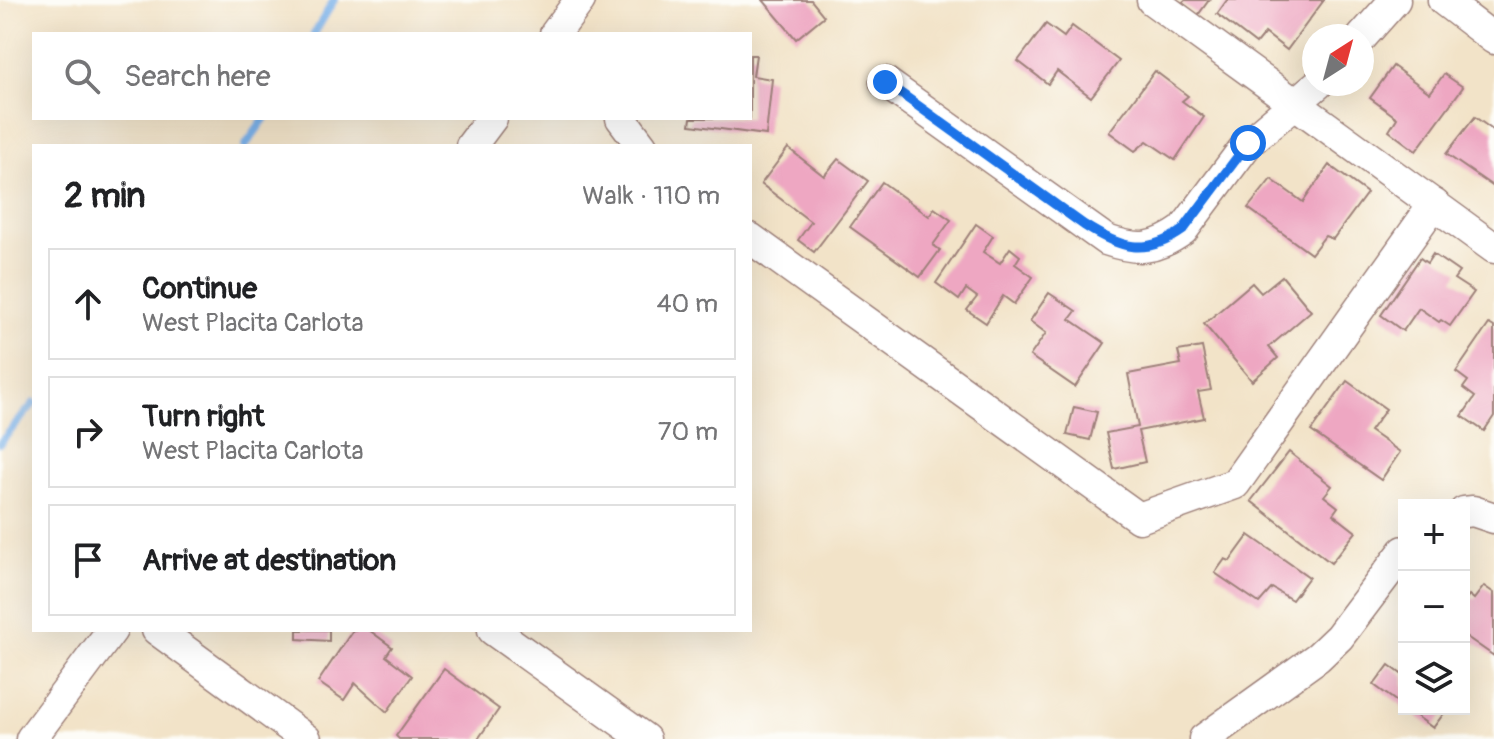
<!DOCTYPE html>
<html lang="en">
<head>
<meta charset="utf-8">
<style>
	body { margin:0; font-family:Pangolin,sans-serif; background:#f2f2f2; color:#202124 }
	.controls { position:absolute; right:24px; bottom:24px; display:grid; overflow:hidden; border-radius:0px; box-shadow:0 8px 32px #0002 }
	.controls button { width:72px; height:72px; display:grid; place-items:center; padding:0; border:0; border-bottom:2px solid #e0e0e0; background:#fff; color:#202124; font:40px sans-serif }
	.compass { position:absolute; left:1302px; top:24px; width:72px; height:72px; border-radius:50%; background:#fff; box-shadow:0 8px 32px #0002; rotate:36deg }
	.stop { position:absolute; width:24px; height:24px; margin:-18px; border:6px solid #1a73e8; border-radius:50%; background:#fff }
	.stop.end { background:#1a73e8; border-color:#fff; box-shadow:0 2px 8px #0008 }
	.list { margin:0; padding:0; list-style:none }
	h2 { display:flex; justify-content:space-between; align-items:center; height:104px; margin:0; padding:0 32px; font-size:34px }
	h2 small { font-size:26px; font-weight:400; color:#757577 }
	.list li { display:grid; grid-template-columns:52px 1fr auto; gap:24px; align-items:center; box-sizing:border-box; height:112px; margin:0 16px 16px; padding:0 16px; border:2px solid #e0e0e0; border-radius:0px }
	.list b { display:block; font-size:30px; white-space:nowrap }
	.list p { margin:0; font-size:26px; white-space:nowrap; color:#757577 }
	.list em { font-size:26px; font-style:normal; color:#757577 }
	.icon { flex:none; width:44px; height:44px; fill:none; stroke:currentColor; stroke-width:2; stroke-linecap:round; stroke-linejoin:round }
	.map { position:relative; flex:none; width:1494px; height:739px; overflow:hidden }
	.search { position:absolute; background:#fff; box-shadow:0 8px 32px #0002; left:32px; top:32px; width:720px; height:88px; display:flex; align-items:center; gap:20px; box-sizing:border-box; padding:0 28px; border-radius:0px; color:#757577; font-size:30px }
	.panel { position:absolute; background:#fff; box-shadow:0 8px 32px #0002; left:32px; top:144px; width:720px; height:488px; border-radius:0px }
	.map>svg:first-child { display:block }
</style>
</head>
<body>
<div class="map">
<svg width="1494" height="739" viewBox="0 0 1494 739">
	<rect width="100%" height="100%" fill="#fdfcf7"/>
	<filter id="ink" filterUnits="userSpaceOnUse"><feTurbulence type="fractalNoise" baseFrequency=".0125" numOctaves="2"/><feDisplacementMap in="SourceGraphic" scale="16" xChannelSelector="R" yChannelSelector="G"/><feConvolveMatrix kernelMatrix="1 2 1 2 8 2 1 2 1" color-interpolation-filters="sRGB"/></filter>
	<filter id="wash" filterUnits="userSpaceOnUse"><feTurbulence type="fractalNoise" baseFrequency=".006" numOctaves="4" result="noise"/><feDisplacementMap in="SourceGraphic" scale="32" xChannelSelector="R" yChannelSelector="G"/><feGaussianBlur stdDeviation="1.8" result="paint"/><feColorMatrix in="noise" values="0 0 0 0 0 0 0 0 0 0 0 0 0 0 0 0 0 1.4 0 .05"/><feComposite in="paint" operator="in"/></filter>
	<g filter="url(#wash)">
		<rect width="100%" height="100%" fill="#f2e3c8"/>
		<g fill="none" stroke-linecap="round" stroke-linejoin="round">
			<g stroke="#7bb2ea" stroke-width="8">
				<path d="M314,34L334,0"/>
				<path d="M245,146L265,118"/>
				<path d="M0,443L34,403"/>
			</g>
		</g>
		<g id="blocks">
			<g fill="#eea7c2">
				<path d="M763,0H811L824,16L796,39Z"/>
				<path d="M1185,0H1209L1198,15L1182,3Z"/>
				<path d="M1227,0H1324L1287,50L1265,33L1256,44L1217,14Z"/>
				<path d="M1046,24L1064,37L1072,26L1119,61L1091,97L1057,71L1048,84L1018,61Z"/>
				<path d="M750,55H756L753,76L772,79L766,135L690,125L691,118H750Z"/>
				<path d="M1393,66L1430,93L1444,74L1463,87L1416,151L1389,131L1397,118L1370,98Z"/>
				<path d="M1155,71L1188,96L1182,101L1204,117L1175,160L1147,141L1135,151L1109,132Z"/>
				<path d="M1475,117L1494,131V187L1446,154Z"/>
				<path d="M788,148L824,176L838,159L868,181L814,252L798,240L811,222L761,184Z"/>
				<path d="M1329,165L1367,193L1333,239L1325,236L1311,254L1248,208L1271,179L1303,202Z"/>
				<path d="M882,182L929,216L934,208L951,220L933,245L940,250L920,277L850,227Z"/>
				<path d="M976,224L993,236L983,252L1000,263L1010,248L1020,256L1015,264L1033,277L1014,304L1003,296L986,323L967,310L977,297L966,289L959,300L936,283Z"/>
				<path d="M1433,254L1459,272L1454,279L1474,292L1450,326L1441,320L1439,322L1419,308L1403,331L1381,315L1420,258L1427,263Z"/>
				<path d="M1282,276L1311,311L1269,347L1278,358L1252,381L1204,324L1252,283L1261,293Z"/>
				<path d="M1049,293L1076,311L1070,319L1105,343L1075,387L1030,356L1046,333L1030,321Z"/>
				<path d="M1489,324L1494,327V416L1484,431L1462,416L1475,397L1463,388L1468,381L1456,372Z"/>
				<path d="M1202,347L1211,390L1198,392L1204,418L1138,431L1145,462L1114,469L1106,433L1138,427L1128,374L1181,364L1178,351Z"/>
				<path d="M1347,381L1386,409L1370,431L1400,452L1381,480L1311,431Z"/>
				<path d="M1074,407L1097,412L1090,440L1067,435Z"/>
				<path d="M1289,452L1332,486L1324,496L1338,507L1333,514L1356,532L1331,563L1251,501Z"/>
				<path d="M1249,535L1309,577L1292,600L1272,588L1259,603L1215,573L1225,559L1230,561Z"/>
				<path d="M1484,586L1494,593V656L1464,635V602L1469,595L1474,599Z"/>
				<path d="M297,630H329V641L297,639Z"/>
				<path d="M353,630H369L392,647L386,656L412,676L387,712L355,683L344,700L318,682Z"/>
				<path d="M1389,665L1404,676V707L1374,685Z"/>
				<path d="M444,669L499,709L478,739H399L396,736Z"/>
				<path d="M1407,709H1447L1433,728Z"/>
			</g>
		</g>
	</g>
	<g filter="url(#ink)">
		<use href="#blocks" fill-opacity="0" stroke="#9e817a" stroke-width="2"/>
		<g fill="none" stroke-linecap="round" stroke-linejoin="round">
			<g stroke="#9e817a" stroke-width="33">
				<g id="minor">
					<path d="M1152,0L1494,248"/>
					<path d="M1443,0L1494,39"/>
					<path d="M555,34L580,0"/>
					<path d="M1362,37L1395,0"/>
					<path d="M885,82L1106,240C1138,251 1155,250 1183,230L1248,143L1318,84"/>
					<path d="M621,118L642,146"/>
					<path d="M471,146L492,118"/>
					<path d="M750,238L1139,518L1235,484L1434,204"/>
					<path d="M1464,512L1473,511L1494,518"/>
					<path d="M157,630L306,739"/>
					<path d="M493,630L645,739"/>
					<path d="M31,739L112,630"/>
					<path d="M1204,739L1318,657L1339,637L1404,551"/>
				</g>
			</g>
			<use href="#minor" stroke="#fff" stroke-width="30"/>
		</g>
	</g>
	<g fill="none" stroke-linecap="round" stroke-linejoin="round" filter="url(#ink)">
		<path stroke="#1a73e8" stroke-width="10" d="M885,82L1084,225C1120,248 1145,257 1183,230L1248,143"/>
	</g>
</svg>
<div class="controls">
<button>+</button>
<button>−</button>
<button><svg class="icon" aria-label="layers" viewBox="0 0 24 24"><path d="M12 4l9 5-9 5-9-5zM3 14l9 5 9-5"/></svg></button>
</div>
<svg class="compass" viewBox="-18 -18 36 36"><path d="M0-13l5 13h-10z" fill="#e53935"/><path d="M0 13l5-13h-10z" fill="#757577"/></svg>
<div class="stop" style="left:1248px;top:143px"></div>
<div class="stop end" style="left:885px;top:82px"></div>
<div class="search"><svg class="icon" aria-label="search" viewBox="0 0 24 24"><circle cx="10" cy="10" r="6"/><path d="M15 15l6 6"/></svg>Search here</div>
<section class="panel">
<h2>2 min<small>Walk · 110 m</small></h2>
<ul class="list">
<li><svg class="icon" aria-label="ahead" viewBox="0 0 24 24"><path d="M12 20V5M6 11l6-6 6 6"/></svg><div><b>Continue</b><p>West Placita Carlota</p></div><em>40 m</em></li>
<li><svg class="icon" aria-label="right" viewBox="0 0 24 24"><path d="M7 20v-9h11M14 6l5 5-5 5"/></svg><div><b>Turn right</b><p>West Placita Carlota</p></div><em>70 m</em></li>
<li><svg class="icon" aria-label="arrive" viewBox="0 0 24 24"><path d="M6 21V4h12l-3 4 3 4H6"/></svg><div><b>Arrive at destination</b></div></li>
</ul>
</section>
</div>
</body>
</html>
